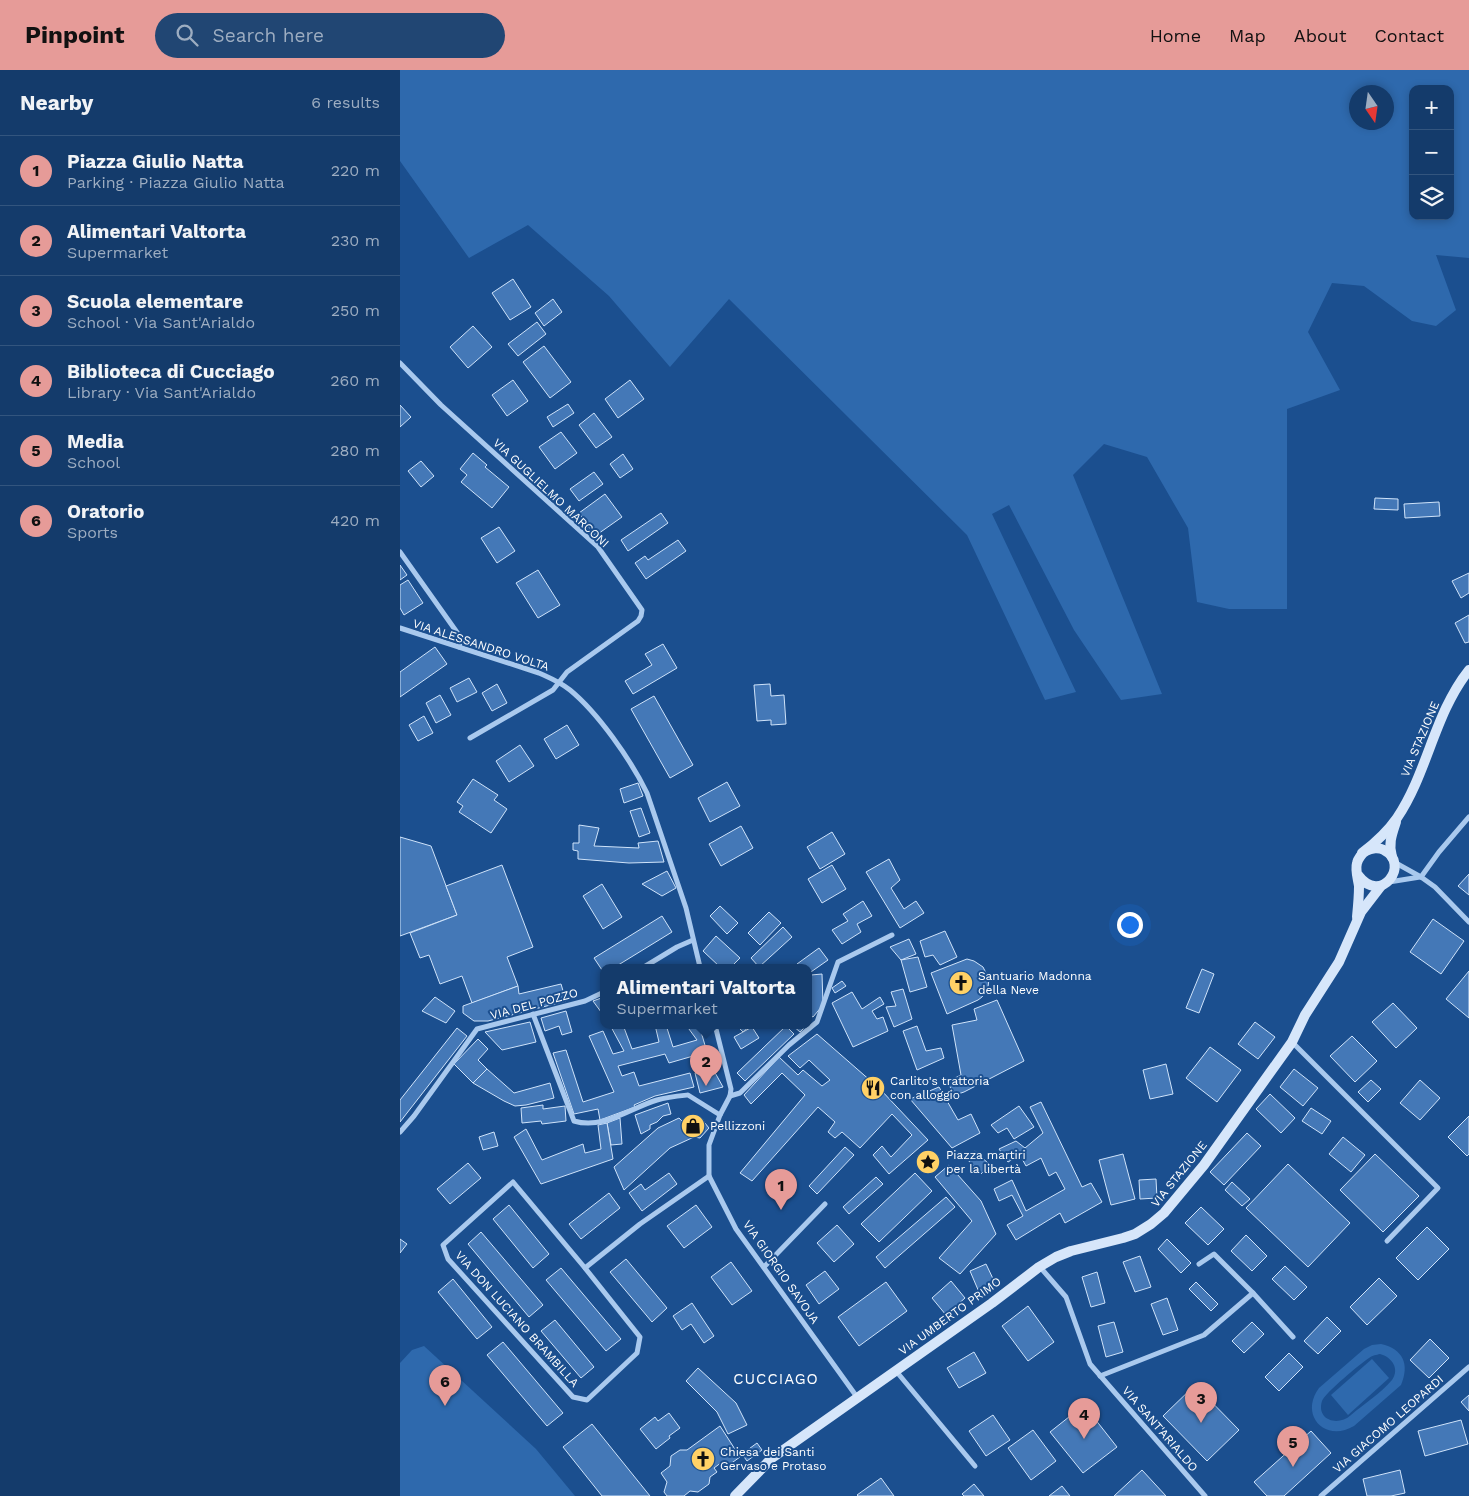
<!DOCTYPE html>
<html lang="en">
<head>
<meta charset="utf-8">
<style>
	body { margin:0; font-family:"Work Sans",sans-serif; background:#214673; color:#f1f3f6 }
	.controls { position:absolute; right:15px; top:15px; display:grid; overflow:hidden; border-radius:10px; box-shadow:0 2px 8px #0003 }
	.controls button { width:45px; height:45px; display:grid; place-items:center; padding:0; border:0; border-bottom:1px solid #33557e; background:#143b6b; color:#f1f3f6; font:25px sans-serif }
	.compass { position:absolute; left:949px; top:15px; width:45px; height:45px; border-radius:50%; background:#143b6b; box-shadow:0 2px 8px #0003; rotate:167deg }
	.you { position:absolute; left:729px; top:854px; width:18px; height:18px; margin:-12px; border:4px solid #fff; border-radius:50%; background:#1a73e8; box-shadow:0 0 0 8px #1a73e833 }
	.badge { display:grid; place-items:center; width:32px; height:32px; border-radius:50%; background:#e69b98; color:#111; font-size:16px; font-weight:700 }
	.pin { position:absolute; translate:-50% -41px; filter:drop-shadow(0 1px 2px #0008) }
	.pin::after { content:''; position:absolute; top:26px; width:18px; height:15px; background:inherit; clip-path:polygon(0 0,100% 0,50% 100%) }
	.popup { position:absolute; left:200px; top:894px; width:212px; height:65px; box-sizing:border-box; display:grid; place-content:center; border-radius:10px; background:#143b6b; filter:drop-shadow(0 1px 4px #0005); font-size:16px; white-space:nowrap; color:#9dadc1 }
	.popup b { font-size:19px; color:#f1f3f6 }
	.popup::after { content:''; position:absolute; left:50%; top:100%; margin-left:-10px; border:10px solid transparent; border-top-color:#143b6b }
	.list { margin:0; padding:0; list-style:none }
	h2 { display:flex; justify-content:space-between; align-items:center; height:65px; margin:0; padding:0 20px; font-size:21px }
	h2 small { font-size:16px; font-weight:400; color:#9dadc1 }
	.list li { display:grid; grid-template-columns:32px 1fr auto; gap:15px; align-items:center; box-sizing:border-box; height:70px; padding:0 20px; border-top:1px solid #33557e }
	.list b { display:block; font-size:19px; white-space:nowrap }
	.list p { margin:0; font-size:16px; white-space:nowrap; color:#9dadc1 }
	.list em { font-size:16px; font-style:normal; color:#9dadc1 }
	.icon { flex:none; width:28px; height:28px; fill:none; stroke:currentColor; stroke-width:2; stroke-linecap:round; stroke-linejoin:round }
	.map { position:relative; flex:none; width:1069px; height:1426px; overflow:hidden }
	header { display:flex; align-items:center; gap:30px; box-sizing:border-box; height:70px; padding:0 25px; background:#e69b98; color:#111 }
	header strong { font-size:24px }
	nav { display:flex; gap:28px; margin-inline-start:auto; font-size:18px }
	.search { width:350px; height:45px; background:#214673; display:flex; align-items:center; gap:12px; box-sizing:border-box; padding:0 18px; border-radius:28px; color:#9dadc1; font-size:19px }
	main { display:flex }
	aside { flex:1; background:#143b6b }
	.map>svg:first-child { display:block }
</style>
</head>
<body>
<header>
<strong>Pinpoint</strong>
<div class="search"><svg class="icon" aria-label="search" viewBox="0 0 24 24"><circle cx="10" cy="10" r="6"/><path d="M15 15l6 6"/></svg>Search here</div>
<nav><a>Home</a><a>Map</a><a>About</a><a>Contact</a></nav>
</header>
<main>
<aside>
<h2>Nearby<small>6 results</small></h2>
<ul class="list">
<li><span class="badge">1</span><div><b>Piazza Giulio Natta</b><p>Parking · Piazza Giulio Natta</p></div><em>220 m</em></li>
<li><span class="badge">2</span><div><b>Alimentari Valtorta</b><p>Supermarket</p></div><em>230 m</em></li>
<li><span class="badge">3</span><div><b>Scuola elementare</b><p>School · Via Sant'Arialdo</p></div><em>250 m</em></li>
<li><span class="badge">4</span><div><b>Biblioteca di Cucciago</b><p>Library · Via Sant'Arialdo</p></div><em>260 m</em></li>
<li><span class="badge">5</span><div><b>Media</b><p>School</p></div><em>280 m</em></li>
<li><span class="badge">6</span><div><b>Oratorio</b><p>Sports</p></div><em>420 m</em></li>
</ul>
</aside>
<div class="map">
<svg width="1069" height="1426" viewBox="0 0 1069 1426">
	<rect width="100%" height="100%" fill="#1b4f8f"/>
	<g fill="#2e69ad" fill-rule="evenodd">
		<path d="M0,0H1069V188L1036,185L1056,240L1036,256L1012,251L964,216L932,213L908,262L940,320L887,339V539H829L797,532L788,458L747,387L704,374L673,405L762,624L721,630L674,560L609,435L592,444L676,622L645,630L567,465L329,229L270,297L209,226L128,155L69,188L0,91ZM1013,19H1050V146H1013ZM956,22H986V52H956Z"/>
		<path d="M981,1274C1003,1279 1010,1294 1001,1315L954,1356C925,1373 899,1345 919,1318L964,1279L972,1275ZM980,1284C992,1287 1000,1299 992,1310C981,1323 964,1334 951,1345C938,1357 916,1350 922,1331C925,1323 961,1293 969,1288C973,1285 976,1285 980,1284Z"/>
		<path d="M24,1276L136,1379L175,1426H0V1293L12,1280Z"/>
		<path d="M972,1289L989,1308L948,1345L931,1325Z"/>
	</g>
	<g fill="#4478b7" stroke="#cfe3fa">
		<path d="M113,209L131,237L110,250L92,223Z"/>
		<path d="M153,229L162,242L144,256L135,243Z"/>
		<path d="M137,252L146,264L118,286L108,274Z"/>
		<path d="M73,256L92,277L68,298L50,277Z"/>
		<path d="M144,276L171,312L150,328L123,292Z"/>
		<path d="M113,310L128,331L107,346L92,325Z"/>
		<path d="M230,310L244,329L218,348L205,329Z"/>
		<path d="M168,334L174,343L153,357L147,347Z"/>
		<path d="M0,335L11,347L0,357Z"/>
		<path d="M194,343L212,367L196,378L179,355Z"/>
		<path d="M161,362L177,383L155,399L139,377Z"/>
		<path d="M73,383L87,395L85,397L109,417L92,438L61,412L67,405L60,399Z"/>
		<path d="M223,384L233,399L220,408L210,394Z"/>
		<path d="M21,391L34,406L21,417L8,401Z"/>
		<path d="M194,402L203,414L179,431L170,419Z"/>
		<path d="M205,424L222,447L195,466L179,443Z"/>
		<path d="M975,428L998,429V440L974,439Z"/>
		<path d="M1039,432L1040,446L1005,448L1004,434Z"/>
		<path d="M261,443L268,453L228,481L221,470Z"/>
		<path d="M99,457L115,481L97,493L81,468Z"/>
		<path d="M278,470L286,481L246,509L235,493L245,486L248,490Z"/>
		<path d="M0,495L7,505L0,510Z"/>
		<path d="M138,500L160,535L138,548L116,513Z"/>
		<path d="M1069,503V523L1061,528L1052,511Z"/>
		<path d="M8,510L23,533L4,545L0,538V515Z"/>
		<path d="M1069,545V572L1065,573L1055,553Z"/>
		<path d="M263,574L277,598L233,624L225,611L252,595L245,584Z"/>
		<path d="M35,577L47,594L0,627V602Z"/>
		<path d="M69,608L77,622L57,632L50,618Z"/>
		<path d="M97,614L107,633L92,641L82,623Z"/>
		<path d="M370,614L371,626L384,625L386,654L371,655V650L357,651L354,615Z"/>
		<path d="M40,625L51,645L36,653L26,633Z"/>
		<path d="M254,626L293,695L270,708L231,639Z"/>
		<path d="M24,646L33,663L18,671L9,655Z"/>
		<path d="M167,655L179,675L156,689L144,669Z"/>
		<path d="M120,675L134,696L109,712L96,691Z"/>
		<path d="M73,709L98,725L94,730L107,739L91,763L59,742L63,736L57,732Z"/>
		<path d="M327,712L340,736L310,752L298,728Z"/>
		<path d="M238,713L243,726L224,733L220,719Z"/>
		<path d="M241,738L250,763L239,767L230,741Z"/>
		<path d="M179,755L199,758L194,776L239,778L238,773L258,771L264,792L229,793L178,789V781L173,780V773H179Z"/>
		<path d="M341,756L353,778L321,796L309,774Z"/>
		<path d="M432,762L445,784L420,799L407,777Z"/>
		<path d="M0,767L31,776L57,845L0,866Z"/>
		<path d="M489,789L500,810L491,818L504,839L516,831L524,843L500,858L466,802Z"/>
		<path d="M102,795L133,877L107,887L118,916L72,933L62,906L40,914L29,885L20,888L10,863L57,845L46,816Z"/>
		<path d="M432,795L446,819L422,833L408,809Z"/>
		<path d="M267,801L276,818L262,826L242,814Z"/>
		<path d="M1069,804V825L1058,816Z"/>
		<path d="M202,814L222,847L203,859L183,826Z"/>
		<path d="M463,831L472,846L457,854L461,862L442,874L432,860L448,851L443,844Z"/>
		<path d="M320,836L338,853L327,864L310,846Z"/>
		<path d="M369,842L381,853L360,875L348,863Z"/>
		<path d="M262,846L272,862L215,897H204V903L194,888Z"/>
		<path d="M1033,849L1064,871L1041,904L1010,882Z"/>
		<path d="M383,857L392,867L359,897L351,888Z"/>
		<path d="M545,861L557,887L540,895L533,885L525,887L520,871Z"/>
		<path d="M316,866L340,888L331,897H320L303,881Z"/>
		<path d="M509,869L516,884L501,890L490,877Z"/>
		<path d="M419,878L428,890L408,904V897H400L397,894Z"/>
		<path d="M518,887L527,917L510,922L501,890Z"/>
		<path d="M567,889L574,891L583,897L589,909L588,917L582,927L578,930L547,944L531,903Z"/>
		<path d="M802,899L814,904L799,943L786,938Z"/>
		<path d="M1069,901V948L1046,929Z"/>
		<path d="M422,904L423,935L413,947L408,944V929H411V905Z"/>
		<path d="M442,911L446,916L435,923L432,918Z"/>
		<path d="M161,914L166,931L88,951H74L63,943V936L118,916L119,924Z"/>
		<path d="M503,919L512,949L494,957L486,937L496,936L491,922Z"/>
		<path d="M452,922L462,939L480,927L484,934L472,941L477,949L483,947L488,961L453,977L432,933Z"/>
		<path d="M35,927L55,941L46,953L22,941Z"/>
		<path d="M204,927V946L193,931Z"/>
		<path d="M597,930L624,991L564,1022L555,1025L547,1012L561,1005L552,955L577,950L574,939Z"/>
		<path d="M993,933L1017,958L996,978L972,952Z"/>
		<path d="M166,941L172,962L162,965L159,956L145,961L141,948Z"/>
		<path d="M130,952L136,972L102,980L85,962Z"/>
		<path d="M855,952L875,967L858,989L838,974Z"/>
		<path d="M210,955H223L232,979L259,972L255,955H266L273,977L297,970L286,955H299L307,982L269,993L265,984L218,996L222,1006L234,1002L239,1016L290,1003L294,1017L255,1026L234,1035L235,1037L200,1050L198,1039L174,1044L153,983L166,980L183,1032L214,1022L189,966L203,961L213,984L224,981Z"/>
		<path d="M336,955H351L343,962Z"/>
		<path d="M392,955H407L400,962Z"/>
		<path d="M386,956L394,964L345,1011L337,1003Z"/>
		<path d="M517,956L526,981L541,978L544,988L517,1000L503,961Z"/>
		<path d="M352,957L359,968L341,979L334,967Z"/>
		<path d="M57,958L67,966L0,1052V1030Z"/>
		<path d="M417,964L480,1019L528,1070L489,1104L473,1085L482,1076L491,1087L512,1065L492,1044L460,1078L442,1062L435,1068L428,1062L435,1052L418,1037L352,1111L340,1103L405,1025L382,1003L351,1034L344,1025L379,987L398,1005L403,1000L422,1016L430,1010L409,990L400,998L388,986Z"/>
		<path d="M952,966L977,991L955,1012L930,986Z"/>
		<path d="M78,969L88,979L78,990L87,999L73,1013L54,994Z"/>
		<path d="M810,977L841,1000L817,1032L786,1008Z"/>
		<path d="M766,994L773,1024L750,1029L743,1000Z"/>
		<path d="M87,999L114,1023L150,1013L154,1028L126,1035L115,1036L104,1031L73,1013Z"/>
		<path d="M313,999L323,1017L300,1023L295,1003Z"/>
		<path d="M894,999L918,1018L903,1036L880,1017Z"/>
		<path d="M971,1010L981,1019L968,1032L958,1022Z"/>
		<path d="M1020,1010L1040,1028L1020,1050L1000,1033Z"/>
		<path d="M539,1017L558,1050L571,1044L580,1063L552,1078L510,1029Z"/>
		<path d="M870,1024L895,1048L881,1063L856,1039Z"/>
		<path d="M641,1032L682,1117L691,1113L702,1132L665,1153L660,1143L616,1170L607,1155L623,1146L612,1125L599,1131L594,1119L612,1110L626,1141L665,1119L656,1102L649,1106L641,1088L626,1096L620,1085L608,1092L599,1079L616,1071L625,1078L643,1063L630,1037Z"/>
		<path d="M268,1033L271,1044L263,1046L257,1052L250,1055V1059L241,1064L235,1045Z"/>
		<path d="M143,1035V1039L165,1036L166,1051L142,1054L141,1051L122,1053L121,1038Z"/>
		<path d="M619,1036L634,1057L614,1069L607,1058L598,1063L591,1055Z"/>
		<path d="M911,1038L931,1051L922,1064L902,1051Z"/>
		<path d="M1069,1046V1084L1067,1086L1048,1067Z"/>
		<path d="M300,1047L309,1058L300,1068L294,1067L270,1078L224,1120L214,1097L258,1058L279,1048L286,1055Z"/>
		<path d="M220,1048L222,1074L211,1075L207,1053Z"/>
		<path d="M207,1053L213,1089L141,1114L114,1067L126,1059L142,1090L183,1074L185,1083L201,1079L198,1055Z"/>
		<path d="M94,1062L98,1076L83,1080L79,1067Z"/>
		<path d="M847,1063L861,1076L824,1115L810,1102Z"/>
		<path d="M943,1067L965,1085L951,1102L929,1084Z"/>
		<path d="M445,1077L454,1085L417,1124L409,1116Z"/>
		<path d="M575,1081L590,1095L581,1104L566,1088Z"/>
		<path d="M723,1084L735,1129L711,1135L699,1090Z"/>
		<path d="M975,1084L1019,1126L983,1162L940,1120Z"/>
		<path d="M68,1093L81,1108L50,1134L37,1119Z"/>
		<path d="M888,1094L950,1153L908,1197L846,1138Z"/>
		<path d="M549,1095L581,1131L596,1164L560,1204L539,1188L572,1151L535,1107Z"/>
		<path d="M269,1103L277,1114L242,1141L229,1123L241,1114L245,1120Z"/>
		<path d="M515,1103L532,1121L479,1172L461,1154Z"/>
		<path d="M476,1107L483,1114L449,1144L443,1137Z"/>
		<path d="M756,1109L757,1128L740,1129L739,1110Z"/>
		<path d="M832,1112L850,1129L842,1136L825,1120Z"/>
		<path d="M209,1123L220,1138L181,1169L169,1154Z"/>
		<path d="M546,1127L555,1137L485,1198L476,1187Z"/>
		<path d="M109,1135L149,1184L133,1198L93,1149Z"/>
		<path d="M296,1135L312,1157L284,1178L267,1156Z"/>
		<path d="M801,1137L824,1159L808,1175L785,1153Z"/>
		<path d="M437,1155L454,1174L434,1192L417,1173Z"/>
		<path d="M1027,1157L1049,1179L1018,1210L996,1188Z"/>
		<path d="M81,1162L143,1235L129,1247L68,1174Z"/>
		<path d="M846,1165L867,1186L852,1201L831,1181Z"/>
		<path d="M0,1169L7,1174L0,1183Z"/>
		<path d="M767,1169L791,1193L781,1203L758,1179Z"/>
		<path d="M740,1186L751,1217L735,1222L723,1192Z"/>
		<path d="M226,1189L267,1238L252,1252L210,1202Z"/>
		<path d="M331,1192L352,1221L332,1235L311,1207Z"/>
		<path d="M586,1194L596,1215L579,1222L570,1201Z"/>
		<path d="M885,1196L907,1217L894,1230L872,1209Z"/>
		<path d="M161,1198L221,1269L206,1281L146,1210Z"/>
		<path d="M425,1201L439,1219L419,1234L406,1215Z"/>
		<path d="M697,1202L705,1233L691,1237L682,1207Z"/>
		<path d="M979,1208L997,1226L967,1255L950,1237Z"/>
		<path d="M53,1209L92,1257L77,1269L38,1222Z"/>
		<path d="M551,1211L565,1228L546,1245L532,1228Z"/>
		<path d="M486,1212L507,1241L459,1276L438,1247Z"/>
		<path d="M796,1212L818,1234L811,1241L789,1219Z"/>
		<path d="M767,1228L778,1260L763,1265L751,1234Z"/>
		<path d="M292,1233L314,1266L304,1273L291,1254L282,1260L273,1246Z"/>
		<path d="M628,1236L654,1272L628,1291L602,1256Z"/>
		<path d="M927,1247L941,1261L918,1284L904,1271Z"/>
		<path d="M155,1250L194,1297L181,1308L141,1261Z"/>
		<path d="M714,1252L723,1282L706,1287L698,1256Z"/>
		<path d="M852,1252L864,1264L844,1283L832,1271Z"/>
		<path d="M1030,1269L1049,1288L1029,1308L1010,1290Z"/>
		<path d="M103,1272L163,1343L147,1356L87,1285Z"/>
		<path d="M574,1282L586,1303L559,1318L547,1298Z"/>
		<path d="M889,1283L903,1297L879,1321L865,1307Z"/>
		<path d="M298,1298L336,1333L347,1355L328,1364L317,1342L286,1311Z"/>
		<path d="M795,1315L839,1360L807,1391L763,1346Z"/>
		<path d="M1069,1325V1341L1061,1332Z"/>
		<path d="M684,1335L717,1377L683,1403L650,1362Z"/>
		<path d="M269,1343L280,1358L269,1366L270,1368L256,1379L240,1359L255,1347L258,1351Z"/>
		<path d="M593,1345L610,1370L586,1386L569,1361Z"/>
		<path d="M1061,1350L1068,1374L1025,1386L1018,1361Z"/>
		<path d="M192,1354L250,1426H202L163,1377Z"/>
		<path d="M320,1356L340,1387L326,1397L322,1392L314,1398L317,1402L310,1407L309,1414L298,1422L290,1421L284,1426H267L264,1422L267,1412L261,1403L270,1396L271,1386L280,1380H287Z"/>
		<path d="M633,1360L656,1391L631,1410L608,1378Z"/>
		<path d="M911,1361L931,1383L884,1426H867L854,1412Z"/>
		<path d="M357,1373L362,1380L347,1391L342,1384Z"/>
		<path d="M742,1400L766,1426H714Z"/>
		<path d="M1000,1400L1005,1423L991,1426H967L963,1409Z"/>
		<path d="M481,1408L494,1426H458L457,1425Z"/>
		<path d="M574,1414L584,1426H564L562,1424Z"/>
		<path d="M662,1416L670,1426H649Z"/>
	</g>
	<g fill="none" stroke-linecap="round" stroke-linejoin="round">
		<g stroke="#a9c9ee" stroke-width="5">
			<path d="M0,293L41,335L198,477L242,540L241,546L238,551L167,602L153,620L70,668"/>
			<path d="M0,482L61,568L59,577"/>
			<path d="M0,558L139,603C150,608 160,612 170,620C198,643 231,690 247,723L286,838L300,897"/>
			<path d="M994,792L1021,807L1035,817L1069,852"/>
			<path d="M1021,807L1039,782L1069,747"/>
			<path d="M989,812L1020,807"/>
			<path d="M244,897L277,877L293,870"/>
			<path d="M133,944L174,1051C203,1060 230,1038 257,1030C267,1027 278,1026 288,1025L320,1045"/>
			<path d="M315,955L331,1019L330,1026L320,1045L309,1075V1106L336,1159L457,1327"/>
			<path d="M892,972L1038,1118L987,1171"/>
			<path d="M330,1026L340,1023L389,975L417,952L438,892L492,865"/>
			<path d="M0,1062L14,1046L77,959L185,931L204,922"/>
			<path d="M113,1112L185,1198L240,1267L237,1283L187,1330L173,1327L48,1189L43,1175Z"/>
			<path d="M799,1194L814,1184L853,1223"/>
			<path d="M364,1197L425,1134"/>
			<path d="M640,1197L666,1227L690,1294L805,1426"/>
			<path d="M185,1198L240,1154L309,1106"/>
			<path d="M496,1301L575,1396"/>
			<path d="M700,1306L804,1265L853,1223L893,1267"/>
			<path d="M921,1426L1069,1297"/>
		</g>
		<g stroke="#d6e6fa" stroke-width="10">
			<path d="M962,783C975,773 988,761 997,748C1028,702 1034,644 1069,600"/>
			<path d="M992,787C988,774 992,764 996,752"/>
			<path d="M957,847C958,837 959,826 959,816C958,809 955,800 957,793C958,789 962,783 966,781C971,778 979,777 984,780C1011,794 981,836 958,805"/>
			<path d="M335,1426L372,1388L592,1233L639,1197L656,1187L671,1181L723,1168L735,1164L751,1154L764,1143L804,1095L892,972L905,945L939,892L961,842L981,816"/>
		</g>
	</g>
	<defs>
		<g id="church-disc" transform="scale(1.25)"><circle r="9.5" fill="#ffd166" stroke="#1b4f8f"/><path d="M-1.2-6h2.4v3.5h3.3v2.4h-3.3V6h-2.4V-.1h-3.3v-2.4h3.3Z" fill="#111"/></g>
		<g id="restaurant-disc" transform="scale(1.25)"><circle r="9.5" fill="#ffd166" stroke="#1b4f8f"/><path d="M-5-6h1v4h1v-4h1v4h1v-4h1v5L-1.5 .5V6h-2V.5L-5-1ZM5-6V6H3V1.5H1.5Q1.5-4 5-6Z" fill="#111"/></g>
		<g id="shop-disc" transform="scale(1.25)"><circle r="9.5" fill="#ffd166" stroke="#1b4f8f"/><path d="M-5-2.5h2.3a2.7 3.5 0 0 1 5.4 0H5L5.5 6h-11ZM-1.5-2.5h3a1.5 2.3 0 0 0-3 0Z" fill="#111"/></g>
		<g id="sight-disc" transform="scale(1.25)"><circle r="9.5" fill="#ffd166" stroke="#1b4f8f"/><path d="M0-6L1.8-2.2L6-1.7L2.9 1.2L3.7 5.4L0 3.3L-3.7 5.4L-2.9 1.2L-6-1.7L-1.8-2.2Z" fill="#111"/></g>
	</defs>
	<g fill-rule="evenodd">
		<use href="#church-disc" x="561" y="913"/>
		<use href="#restaurant-disc" x="473" y="1018"/>
		<use href="#shop-disc" x="293" y="1056"/>
		<use href="#sight-disc" x="528" y="1092"/>
		<use href="#church-disc" x="303" y="1389"/>
	</g>
	<g text-anchor="middle" dominant-baseline="central" stroke-width="4" stroke-linejoin="round" paint-order="stroke">
		<g font-size="12" fill="#fff" stroke="#1b4f8f">
			<text transform="translate(151 423) rotate(43)">VIA GUGLIELMO MARCONI</text>
			<text transform="translate(81 575) rotate(18)">VIA ALESSANDRO VOLTA</text>
			<text transform="translate(1020 669) rotate(-67)">VIA STAZIONE</text>
			<text transform="translate(134 934) rotate(-15)">VIA DEL POZZO</text>
			<text transform="translate(779 1104) rotate(-51)">VIA STAZIONE</text>
			<text transform="translate(381 1202) rotate(55)">VIA GIORGIO SAVOJA</text>
			<text transform="translate(550 1246) rotate(-36)">VIA UMBERTO PRIMO</text>
			<text transform="translate(117 1249) rotate(48)">VIA DON LUCIANO BRAMBILLA</text>
			<text transform="translate(988 1354) rotate(-41)">VIA GIACOMO LEOPARDI</text>
			<text transform="translate(760 1359) rotate(49)">VIA SANT'ARIALDO</text>
		</g>
		<g font-size="12" fill="#fff" stroke="#1b4f8f" text-anchor="start">
			<text x="578" y="906">Santuario Madonna<tspan x="578" dy="14">della Neve</tspan></text>
			<text x="490" y="1011">Carlito's trattoria<tspan x="490" dy="14">con alloggio</tspan></text>
			<text x="310" y="1056">Pellizzoni</text>
			<text x="546" y="1085">Piazza martiri<tspan x="546" dy="14">per la libertà</tspan></text>
			<text x="320" y="1382">Chiesa dei Santi<tspan x="320" dy="14">Gervaso e Protaso</tspan></text>
		</g>
		<g font-size="15" letter-spacing="1" fill="#fff" stroke="#1b4f8f">
			<text x="376" y="1309">CUCCIAGO</text>
		</g>
	</g>
</svg>
<div class="controls">
<button>+</button>
<button>−</button>
<button><svg class="icon" aria-label="layers" viewBox="0 0 24 24"><path d="M12 4l9 5-9 5-9-5zM3 14l9 5 9-5"/></svg></button>
</div>
<svg class="compass" viewBox="-18 -18 36 36"><path d="M0-13l5 13h-10z" fill="#e53935"/><path d="M0 13l5-13h-10z" fill="#9dadc1"/></svg>
<div class="you"></div>
<div class="pin badge" style="left:381px;top:1140px">1</div>
<div class="pin badge" style="left:306px;top:1016px">2</div>
<div class="popup"><b>Alimentari Valtorta</b>Supermarket</div>
<div class="pin badge" style="left:801px;top:1353px">3</div>
<div class="pin badge" style="left:684px;top:1369px">4</div>
<div class="pin badge" style="left:893px;top:1397px">5</div>
<div class="pin badge" style="left:45px;top:1336px">6</div>
</div>
</main>
</body>
</html>
